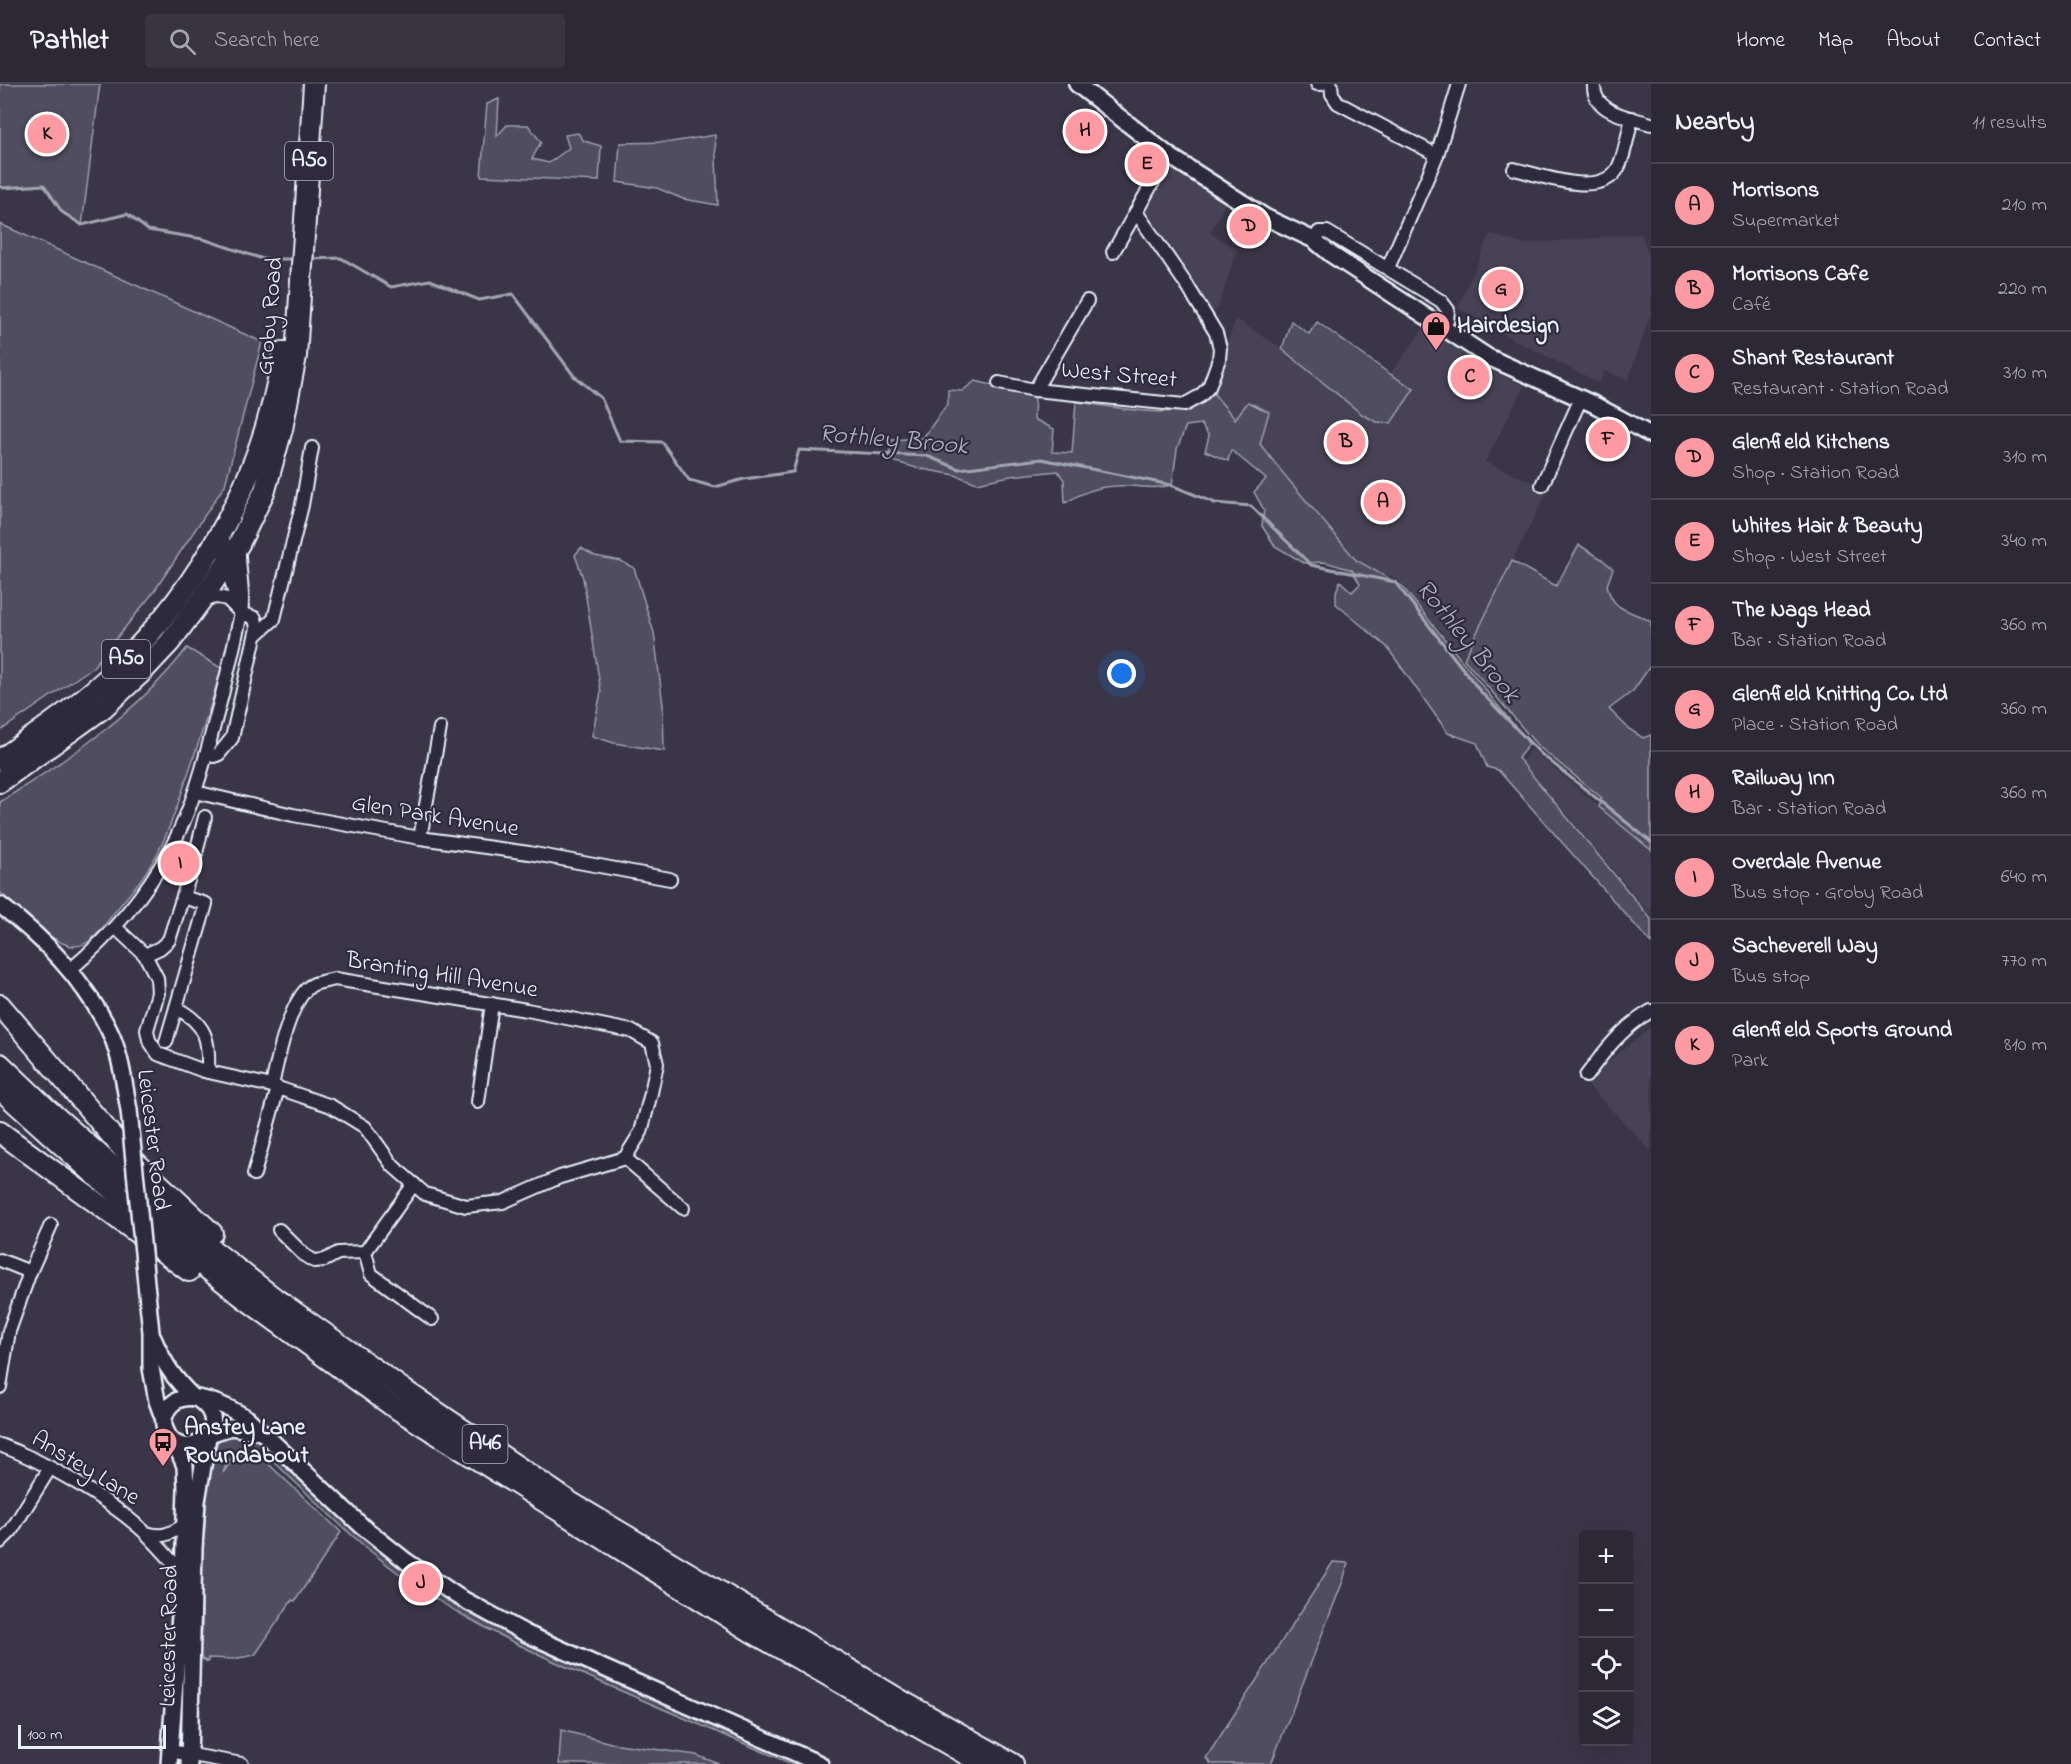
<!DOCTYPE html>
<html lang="en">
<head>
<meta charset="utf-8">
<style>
	body { margin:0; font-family:"Indie Flower",sans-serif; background:#383442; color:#f1f3f6 }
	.controls { position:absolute; right:18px; bottom:18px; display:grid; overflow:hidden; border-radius:6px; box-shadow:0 6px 24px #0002 }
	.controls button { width:54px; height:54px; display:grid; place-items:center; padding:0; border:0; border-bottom:2px solid #484451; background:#2c2836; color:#f1f3f6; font:30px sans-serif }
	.scale { position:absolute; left:18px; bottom:15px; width:148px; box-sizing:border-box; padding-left:6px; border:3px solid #e8f1f8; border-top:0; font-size:16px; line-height:21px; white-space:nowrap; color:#e8f1f8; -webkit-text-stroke:4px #2f2a3d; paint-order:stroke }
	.you { position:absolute; left:1122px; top:590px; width:21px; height:21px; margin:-15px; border:4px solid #fff; border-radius:50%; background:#1a73e8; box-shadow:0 0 0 9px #1a73e833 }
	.badge { display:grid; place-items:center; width:39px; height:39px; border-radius:50%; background:#ff9aa2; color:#111; font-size:20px; font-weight:700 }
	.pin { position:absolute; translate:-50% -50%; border:3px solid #fff; box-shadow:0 2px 6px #0006 }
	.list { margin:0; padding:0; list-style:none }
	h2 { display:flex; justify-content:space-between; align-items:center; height:78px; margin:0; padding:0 24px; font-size:26px }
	h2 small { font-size:20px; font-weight:400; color:#a6a6ad }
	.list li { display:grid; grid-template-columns:39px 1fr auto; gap:18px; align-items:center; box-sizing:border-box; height:84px; padding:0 24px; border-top:2px solid #484451 }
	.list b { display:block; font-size:22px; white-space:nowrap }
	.list p { margin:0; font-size:20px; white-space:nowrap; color:#a6a6ad }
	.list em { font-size:20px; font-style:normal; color:#a6a6ad }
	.icon { flex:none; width:33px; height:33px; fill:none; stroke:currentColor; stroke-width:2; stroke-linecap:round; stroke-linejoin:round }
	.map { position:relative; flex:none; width:1651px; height:1680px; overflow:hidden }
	header { display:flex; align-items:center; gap:36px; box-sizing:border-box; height:84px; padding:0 30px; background:#2c2836; border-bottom:2px solid #484451 }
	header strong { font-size:28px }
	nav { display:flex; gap:33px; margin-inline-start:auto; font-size:21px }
	.search { width:420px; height:54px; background:#383442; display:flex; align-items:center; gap:15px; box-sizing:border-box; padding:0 21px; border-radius:6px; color:#a6a6ad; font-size:22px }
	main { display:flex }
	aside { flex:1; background:#2c2836 }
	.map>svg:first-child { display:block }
</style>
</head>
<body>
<header>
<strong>Pathlet</strong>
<div class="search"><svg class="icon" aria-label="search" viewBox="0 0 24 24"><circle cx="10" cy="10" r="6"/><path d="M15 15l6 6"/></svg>Search here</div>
<nav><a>Home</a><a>Map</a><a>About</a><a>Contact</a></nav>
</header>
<main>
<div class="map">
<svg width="1651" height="1680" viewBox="0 0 1651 1680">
	<rect width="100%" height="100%" fill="#3a3648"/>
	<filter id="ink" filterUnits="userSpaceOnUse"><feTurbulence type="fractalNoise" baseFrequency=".0167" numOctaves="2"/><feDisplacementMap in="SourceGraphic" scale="12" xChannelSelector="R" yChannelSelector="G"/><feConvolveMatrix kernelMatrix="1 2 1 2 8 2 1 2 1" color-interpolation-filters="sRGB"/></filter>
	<g filter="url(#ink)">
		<g fill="#464354">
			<path d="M1170,78L1227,116L1210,149L1237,166L1218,224L1210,230L1141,129Z"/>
			<path d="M1490,150L1522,160L1642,150L1651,179V229L1628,296L1604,287L1599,299L1512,255L1458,224Z"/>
			<path d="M1236,235L1278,262L1315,291L1414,305L1390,290L1425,243L1454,261L1473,278L1524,302L1485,378L1548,405L1464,575L1398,496L1334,467L1208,310Z"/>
			<path d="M1531,665L1651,766V831L1522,677Z"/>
			<path d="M1651,943V1067L1584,997Z"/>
		</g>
		<g fill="#504e5f" stroke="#9ca0ac" stroke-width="1.5">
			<path d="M0,0H100L82,141L62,128L44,101L3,104L0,102Z"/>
			<path d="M499,15L497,52L507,41H528L541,58L532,75L549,79L569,64L565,51L578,49L584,57L601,62L599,97L481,92L487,20Z"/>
			<path d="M715,51L718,121L683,115L657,104L617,98L620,59L671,58Z"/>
			<path d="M0,140L262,258L225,401L153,509L93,583L0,647Z"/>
			<path d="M1291,237L1309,250L1317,238L1390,290L1414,305L1391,339L1377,338L1363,331L1282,265Z"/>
			<path d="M975,297L1035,311L1034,335L1054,345L1052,368L1072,369L1076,318C1106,321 1178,338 1203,319C1207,317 1210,313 1213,309L1235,335L1248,318L1269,328L1260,360L1282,388L1356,476L1402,502L1529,660L1518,674L1651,835V859L1498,686L1487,683L1477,659L1448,649L1387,563L1336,520V508L1340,497L1352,508L1360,500L1352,486L1325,478L1304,479L1275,462L1262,442L1264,426L1254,408L1266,395L1231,366L1228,377L1205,367L1209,352L1201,340L1186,342L1177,365L1172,401C1148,407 1136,400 1114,402C1097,403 1079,410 1065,419L1064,396L1058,387L1010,392L977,399L955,391L917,384L888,376L892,356L923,354L948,319V306L962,307Z"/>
			<path d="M1579,461L1602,475L1613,485L1607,501C1613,530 1632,525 1651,538V581L1633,607L1609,625L1629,645L1643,654L1651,651V766L1599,723L1602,714L1538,662L1464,575L1512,477L1556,502Z"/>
			<path d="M581,464L595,472L621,477L634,484L654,549L663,621L664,667L614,659L592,652L601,608L583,494L575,471Z"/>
			<path d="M187,564L221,584C212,621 199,657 187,693C179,717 171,743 159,766C147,790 130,809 114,829C103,842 92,863 73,862C53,861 14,822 0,808V718C68,675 138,629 187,564Z"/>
			<path d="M229,1349L255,1353L265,1358L404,1483L807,1680H792C724,1651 655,1622 587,1592C530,1567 474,1541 422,1506C365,1468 317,1419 268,1372C248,1363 230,1367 223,1389C235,1371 240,1365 262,1374L341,1448L295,1517L292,1516L255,1571L233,1575L208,1574V1578L200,1574L196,1560L202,1548V1482L208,1394L216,1361L221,1354Z"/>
			<path d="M1333,1478L1348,1479L1343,1497L1271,1680H1211L1206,1674Z"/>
			<path d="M561,1646L611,1659L696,1671L719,1680H559Z"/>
		</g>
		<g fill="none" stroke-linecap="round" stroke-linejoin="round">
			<g stroke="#a2a6b1" stroke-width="3">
				<path d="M0,102L3,104L44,101L62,128L82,141L127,130L148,146L203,155L263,175H296"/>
				<path d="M309,175L341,174L391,203L430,196L479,216L513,210L574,292L601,314L620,357L662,358L689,396L715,403L744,395L793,388L799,366L927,372L959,385L1041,375L1171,401L1215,419L1251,422L1311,481L1395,498L1480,607L1540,669L1651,758"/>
			</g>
			<g stroke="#e8f1f8" stroke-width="16">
				<g id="minor">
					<path d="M1317,0H1321"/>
					<path d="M1331,0L1332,10L1338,19L1437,71"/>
					<path d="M1594,0C1592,29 1629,33 1651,40"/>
					<path d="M1514,85C1541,91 1601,115 1618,84C1625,71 1628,49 1632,34"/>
					<path d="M1314,156L1319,148H1327L1441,217L1448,226L1447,237L1443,243"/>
					<path d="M1113,168L1136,128"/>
					<path d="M1388,184L1437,71L1459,0"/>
					<path d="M1087,217L1035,306L1184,321L1200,312L1209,303L1219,275L1220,264L1216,249L1188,203L1136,128L1168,71"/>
					<path d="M999,299L1035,306"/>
					<path d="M1542,401L1581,314"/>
					<path d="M223,448L224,471L236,515"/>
					<path d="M202,515L217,513L227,515L241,529L255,534L257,544L232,654L219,670L214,672L206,670"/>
					<path d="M256,551L274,535L302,421L312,364"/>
					<path d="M195,708L293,731L420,754L529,769L670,795"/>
					<path d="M420,754L440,644"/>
					<path d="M115,843L145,871L157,894L158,909L147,946L149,956L158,970L204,987L272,1002L331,1022L365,1043L393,1082L425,1110L466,1122L503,1118L560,1093L625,1074L641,1048L651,1009L657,980L652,959L631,947L527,926L335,895C328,897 314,898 309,903C289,919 277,977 272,1002"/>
					<path d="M145,871L160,864L169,856L193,781L205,733"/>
					<path d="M70,886C110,852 145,812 170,766C191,727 203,684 214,641C224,604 233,567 241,529C245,508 238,487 239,464"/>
					<path d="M176,924C207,940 209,956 208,988"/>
					<path d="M166,958L206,820L183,813"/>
					<path d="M1586,992C1605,966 1623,943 1651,927"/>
					<path d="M478,1018L492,920"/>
					<path d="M625,1074L683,1124"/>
					<path d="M254,1090L278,1004"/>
					<path d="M279,1146L304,1171L314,1177L325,1176L338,1169L365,1168L414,1100"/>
					<path d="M365,1168L371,1190L432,1235"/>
					<path d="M0,1176L30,1188"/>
					<path d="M0,1303L9,1247L30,1188L51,1141"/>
					<path d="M0,1361C44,1377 103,1412 139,1443C155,1457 169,1474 183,1490"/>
					<path d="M146,1449C164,1454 169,1450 185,1441"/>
					<path d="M0,1458L11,1447L50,1384"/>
					<path d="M170,1667L242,1680"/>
				</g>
			</g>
			<g stroke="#e8f1f8" stroke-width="20">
				<g id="tertiary">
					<path d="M1077,0L1168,71L1265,133L1314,156L1332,171L1488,273L1593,320L1651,351"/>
					<path d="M0,821C45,855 83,894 109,946C121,970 124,1000 129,1026"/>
					<path d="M147,1209L151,1248V1284L157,1317L164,1336"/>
					<path d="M153,1254C164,1280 174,1295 194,1314"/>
					<path d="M199,1316C239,1345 180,1386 165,1345C162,1337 165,1326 172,1320C190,1303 231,1324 248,1335L362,1442L406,1477L457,1512L527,1550L820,1680"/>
					<path d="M209,1350L231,1343L261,1348"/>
					<path d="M169,1680L183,1490L186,1405L185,1382L175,1359"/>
					<path d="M189,1680L194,1464L197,1417L208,1353"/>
				</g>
			</g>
			<g stroke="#e8f1f8" stroke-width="24">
				<g id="trunk">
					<path d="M0,676C39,648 80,621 115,587C202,501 265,389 283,268"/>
					<path d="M0,698L103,624L141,589L170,558L202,515L239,460L265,406L282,345L296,272L314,0"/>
					<path d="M0,921L129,1072L212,1149"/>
					<path d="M0,980L46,1024L170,1133L273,1213L404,1306L570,1418L907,1620L1013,1680"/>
					<path d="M0,1005L103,1098L171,1156L243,1213L391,1321L752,1548L983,1680"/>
					<path d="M0,1048L189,1187"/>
				</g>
			</g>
			<use href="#minor" stroke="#2f2a3d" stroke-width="12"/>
			<use href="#tertiary" stroke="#2f2a3d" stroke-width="15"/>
			<use href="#trunk" stroke="#2f2a3d" stroke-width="20"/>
			<g stroke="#e8f1f8" stroke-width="20" stroke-linecap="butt">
				<path id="tertiary-bridge" d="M129,1026L147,1209"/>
			</g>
			<use href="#tertiary-bridge" stroke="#2f2a3d" stroke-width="15"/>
		</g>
	</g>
	<defs>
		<g id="shop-pin" transform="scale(1.5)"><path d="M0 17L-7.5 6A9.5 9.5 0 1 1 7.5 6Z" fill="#ff9aa2" stroke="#2f2a3d"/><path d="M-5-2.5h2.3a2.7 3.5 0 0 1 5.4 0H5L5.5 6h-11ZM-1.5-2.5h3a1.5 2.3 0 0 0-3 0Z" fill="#111"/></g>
		<g id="bus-pin" transform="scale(1.5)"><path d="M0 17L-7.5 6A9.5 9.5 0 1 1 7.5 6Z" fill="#ff9aa2" stroke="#2f2a3d"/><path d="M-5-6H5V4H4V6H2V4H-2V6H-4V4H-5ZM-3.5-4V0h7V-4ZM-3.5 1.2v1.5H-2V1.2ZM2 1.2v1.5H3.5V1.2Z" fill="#111"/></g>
	</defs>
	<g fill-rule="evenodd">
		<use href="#shop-pin" x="1436" y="242"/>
		<use href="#bus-pin" x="163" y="1358"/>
	</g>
	<g text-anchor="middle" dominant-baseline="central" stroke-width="4.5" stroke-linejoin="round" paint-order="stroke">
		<g fill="#2f2a3d" stroke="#b0b5c0" stroke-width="1.5">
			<rect x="285" y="58" width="48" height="38" rx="4.5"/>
			<rect x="102" y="556" width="48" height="38" rx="4.5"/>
			<rect x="462.5" y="1341" width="45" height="38" rx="4.5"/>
		</g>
		<g font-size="22" font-weight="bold" fill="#e8f1f8">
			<text x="309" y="77">A50</text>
			<text x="126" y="575">A50</text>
			<text x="485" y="1360">A46</text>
		</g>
		<g font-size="24" fill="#e8f1f8" stroke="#2f2a3d">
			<text transform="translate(271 232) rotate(-85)">Groby Road</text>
			<text transform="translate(1119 292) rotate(5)">West Street</text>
			<text transform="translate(435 733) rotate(9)">Glen Park Avenue</text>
			<text transform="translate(442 892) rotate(9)">Branting Hill Avenue</text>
			<text transform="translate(152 1056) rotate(83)">Leicester Road</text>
			<text transform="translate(85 1385) rotate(31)">Anstey Lane</text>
			<text transform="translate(170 1552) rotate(-89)">Leicester Road</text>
		</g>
		<g font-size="24" font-weight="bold" fill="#e8f1f8" stroke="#2f2a3d" text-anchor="start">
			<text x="1457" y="242">Hairdesign</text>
			<text x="184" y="1344">Anstey Lane<tspan x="184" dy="28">Roundabout</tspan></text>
		</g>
		<g font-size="26" font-style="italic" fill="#aeb2bd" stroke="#2f2a3d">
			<text transform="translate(893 357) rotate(5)">Rothley Brook</text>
			<text transform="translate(1467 558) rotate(51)">Rothley Brook</text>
		</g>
	</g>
</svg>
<div class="controls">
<button>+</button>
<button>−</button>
<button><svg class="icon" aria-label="locate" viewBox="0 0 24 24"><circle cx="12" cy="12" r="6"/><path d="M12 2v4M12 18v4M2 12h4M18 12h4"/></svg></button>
<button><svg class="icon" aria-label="layers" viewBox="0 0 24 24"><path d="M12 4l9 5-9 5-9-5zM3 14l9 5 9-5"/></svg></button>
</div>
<div class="scale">100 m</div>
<div class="you"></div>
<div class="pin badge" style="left:1383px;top:418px">A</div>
<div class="pin badge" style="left:1346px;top:358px">B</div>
<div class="pin badge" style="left:1470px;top:293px">C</div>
<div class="pin badge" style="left:1249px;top:142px">D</div>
<div class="pin badge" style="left:1147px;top:80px">E</div>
<div class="pin badge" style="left:1608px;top:355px">F</div>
<div class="pin badge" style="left:1501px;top:205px">G</div>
<div class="pin badge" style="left:1085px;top:47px">H</div>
<div class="pin badge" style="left:180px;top:779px">I</div>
<div class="pin badge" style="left:421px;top:1499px">J</div>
<div class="pin badge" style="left:47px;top:50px">K</div>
</div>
<aside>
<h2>Nearby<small>11 results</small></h2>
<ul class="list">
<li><span class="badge">A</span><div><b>Morrisons</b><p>Supermarket</p></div><em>210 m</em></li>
<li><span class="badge">B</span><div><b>Morrisons Cafe</b><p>Café</p></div><em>220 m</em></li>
<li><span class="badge">C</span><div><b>Shant Restaurant</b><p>Restaurant · Station Road</p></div><em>310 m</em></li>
<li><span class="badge">D</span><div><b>Glenfield Kitchens</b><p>Shop · Station Road</p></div><em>310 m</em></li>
<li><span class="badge">E</span><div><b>Whites Hair &amp; Beauty</b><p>Shop · West Street</p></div><em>340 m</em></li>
<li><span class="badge">F</span><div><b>The Nags Head</b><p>Bar · Station Road</p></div><em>360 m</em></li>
<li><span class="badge">G</span><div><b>Glenfield Knitting Co. Ltd</b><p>Place · Station Road</p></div><em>360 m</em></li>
<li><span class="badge">H</span><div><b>Railway Inn</b><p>Bar · Station Road</p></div><em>360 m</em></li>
<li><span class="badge">I</span><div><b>Overdale Avenue</b><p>Bus stop · Groby Road</p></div><em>640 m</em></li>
<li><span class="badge">J</span><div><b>Sacheverell Way</b><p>Bus stop</p></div><em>770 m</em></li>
<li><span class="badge">K</span><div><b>Glenfield Sports Ground</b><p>Park</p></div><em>810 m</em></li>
</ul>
</aside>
</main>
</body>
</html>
